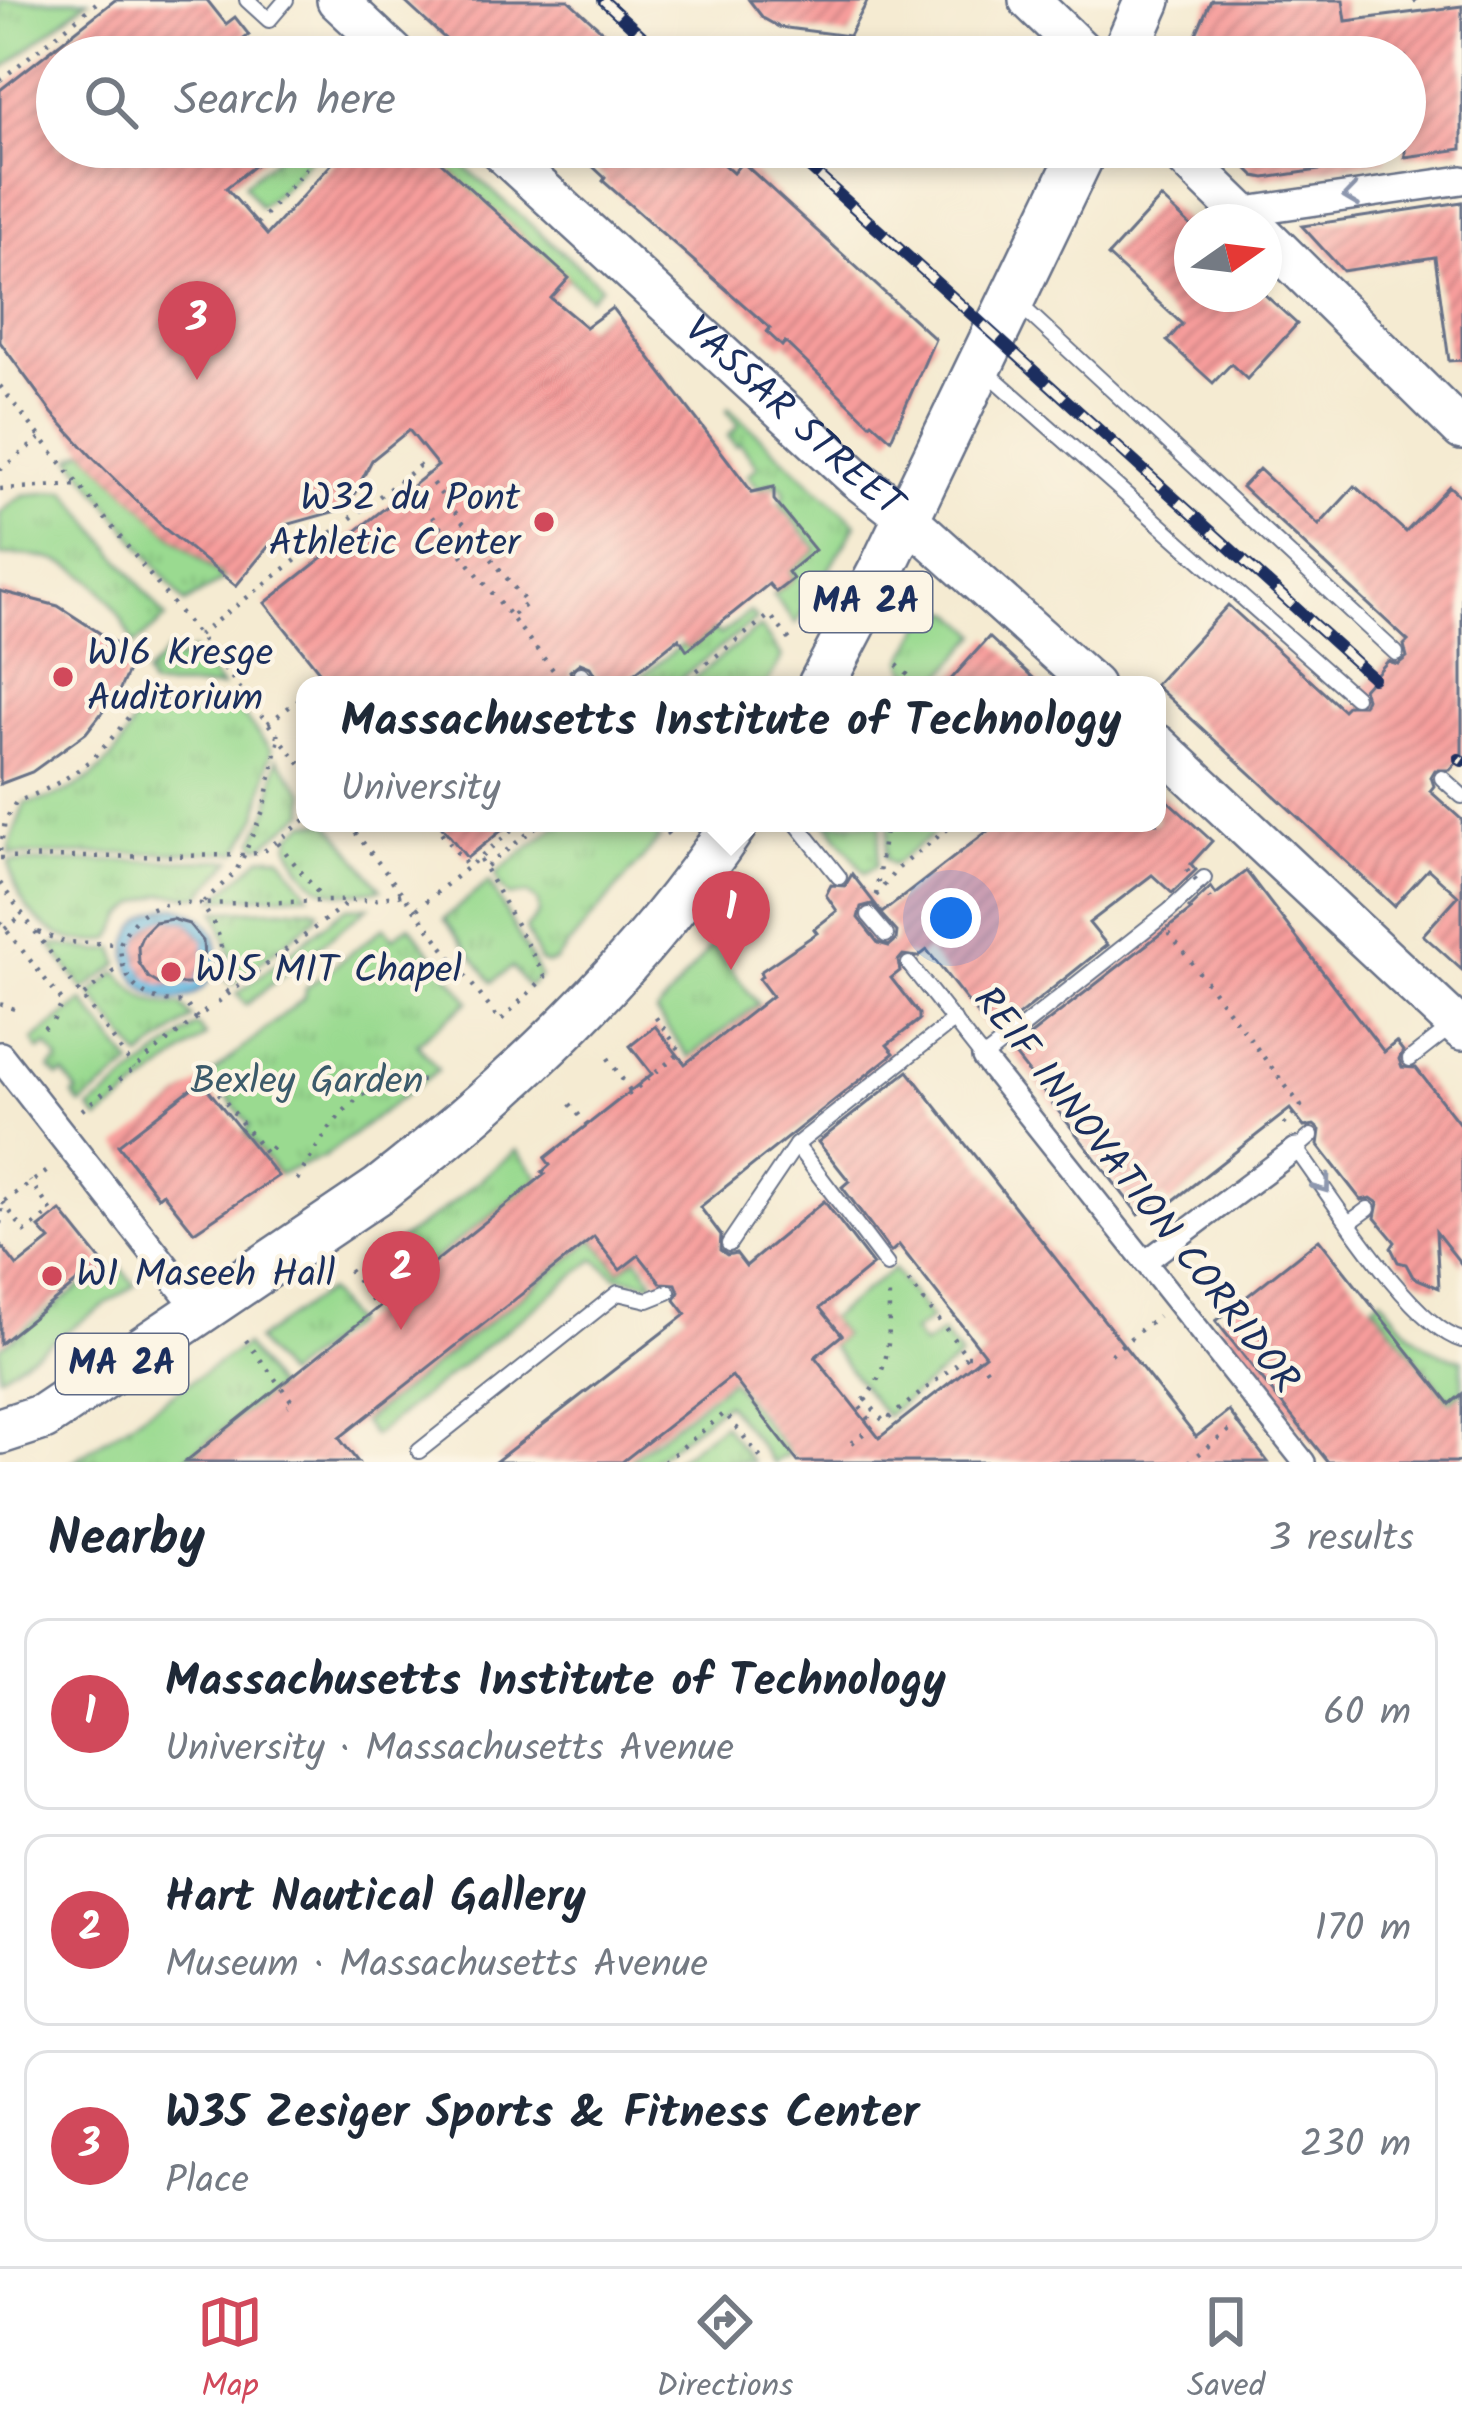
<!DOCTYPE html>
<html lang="en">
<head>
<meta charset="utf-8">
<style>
	body { margin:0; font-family:Kalam,sans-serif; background:#f6f6f7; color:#1f2937 }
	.compass { position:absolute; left:1174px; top:204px; width:108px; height:108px; border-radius:50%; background:#fff; box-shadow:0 6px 18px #0003; rotate:76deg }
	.you { position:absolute; left:951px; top:918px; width:42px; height:42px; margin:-30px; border:9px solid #fff; border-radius:50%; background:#1a73e8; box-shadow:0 0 0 18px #1a73e833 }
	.badge { display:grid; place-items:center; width:78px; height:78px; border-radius:50%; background:#d1495b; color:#fff; font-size:39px; font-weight:700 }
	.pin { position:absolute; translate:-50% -99px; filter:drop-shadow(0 3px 6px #0008) }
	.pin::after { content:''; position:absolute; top:63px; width:42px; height:36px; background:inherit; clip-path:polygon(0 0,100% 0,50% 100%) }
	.popup { position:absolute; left:296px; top:676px; width:870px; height:156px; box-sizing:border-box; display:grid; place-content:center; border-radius:24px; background:#fff; filter:drop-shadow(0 3px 9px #0005); font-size:39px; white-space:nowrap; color:#747a83 }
	.popup b { font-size:45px; color:#1f2937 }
	.popup::after { content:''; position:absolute; left:50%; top:100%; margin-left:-24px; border:24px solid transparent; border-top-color:#fff }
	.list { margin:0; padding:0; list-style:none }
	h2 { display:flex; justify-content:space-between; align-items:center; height:156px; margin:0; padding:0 48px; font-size:51px }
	h2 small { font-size:39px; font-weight:400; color:#747a83 }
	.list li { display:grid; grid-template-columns:78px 1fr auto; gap:36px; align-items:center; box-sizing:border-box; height:192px; margin:0 24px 24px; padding:0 24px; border:3px solid #e0e1e3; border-radius:24px }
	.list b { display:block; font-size:45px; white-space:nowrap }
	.list p { margin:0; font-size:39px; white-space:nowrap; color:#747a83 }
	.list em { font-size:39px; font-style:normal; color:#747a83 }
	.icon { flex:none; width:66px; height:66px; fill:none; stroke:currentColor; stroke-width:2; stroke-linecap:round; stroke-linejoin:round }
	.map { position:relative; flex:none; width:1462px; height:1462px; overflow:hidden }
	.search { position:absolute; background:#fff; box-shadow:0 6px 18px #0003; left:36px; right:36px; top:36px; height:132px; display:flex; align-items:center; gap:30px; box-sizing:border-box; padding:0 42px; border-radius:66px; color:#747a83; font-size:45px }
	.sheet { height:804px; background:#fff }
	nav { display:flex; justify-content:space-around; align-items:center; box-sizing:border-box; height:168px; border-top:3px solid #e0e1e3; background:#fff; font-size:33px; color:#747a83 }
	nav a { display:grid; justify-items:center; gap:6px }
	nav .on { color:#d1495b }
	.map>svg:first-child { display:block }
</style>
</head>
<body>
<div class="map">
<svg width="1462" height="1462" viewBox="0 0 1462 1462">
	<defs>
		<pattern id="grass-tufts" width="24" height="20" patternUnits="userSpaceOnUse" patternTransform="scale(3)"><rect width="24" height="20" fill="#9ada90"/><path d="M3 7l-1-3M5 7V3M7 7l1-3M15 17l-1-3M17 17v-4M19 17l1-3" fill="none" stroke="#84bb7f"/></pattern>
		<pattern id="water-waves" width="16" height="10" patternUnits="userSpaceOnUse" patternTransform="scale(3)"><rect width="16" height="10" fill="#64b7df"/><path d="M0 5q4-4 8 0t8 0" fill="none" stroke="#5295b8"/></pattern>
		<pattern id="building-hatch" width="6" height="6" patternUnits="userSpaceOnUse" patternTransform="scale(3)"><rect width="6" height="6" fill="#f79d9b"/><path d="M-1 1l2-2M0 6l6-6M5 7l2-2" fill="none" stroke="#c78082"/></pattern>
	</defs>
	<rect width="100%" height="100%" fill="#fcf5e5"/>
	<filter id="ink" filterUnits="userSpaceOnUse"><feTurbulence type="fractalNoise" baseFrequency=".00833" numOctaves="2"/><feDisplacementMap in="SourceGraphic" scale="24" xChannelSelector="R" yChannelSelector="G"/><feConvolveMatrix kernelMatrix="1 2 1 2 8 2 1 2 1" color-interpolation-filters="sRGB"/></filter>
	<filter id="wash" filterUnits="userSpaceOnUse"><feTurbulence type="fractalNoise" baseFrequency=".004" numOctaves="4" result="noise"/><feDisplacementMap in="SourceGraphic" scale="48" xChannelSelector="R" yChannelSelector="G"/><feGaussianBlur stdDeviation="2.7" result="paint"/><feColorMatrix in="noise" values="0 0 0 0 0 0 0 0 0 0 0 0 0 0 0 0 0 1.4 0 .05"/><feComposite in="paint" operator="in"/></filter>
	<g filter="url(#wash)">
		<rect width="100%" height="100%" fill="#f5ebd2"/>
		<g fill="url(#grass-tufts)" stroke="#5a8477" stroke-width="3">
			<path d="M0,0H88L0,71Z"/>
			<path d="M289,147H319L288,184L260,207L244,184Z"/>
			<path d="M424,147H442L601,286L590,298Z"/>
			<path d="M729,408L856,524L796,624L773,595L794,578L789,572L817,549L780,503L785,494L782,487L770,483L760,490L748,475L758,466L740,443L736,446L728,436L739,425L727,411Z"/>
			<path d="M85,450L169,533L224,579L185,603L72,458Z"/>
			<path d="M66,491L166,618L134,645C110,587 73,548 0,556V513L23,495Z"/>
			<path d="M938,607L955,613L978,634L934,685H925L906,669L903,660L928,615Z"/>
			<path d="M750,612L757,619L672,685H630L683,644L688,650L714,630L720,635Z"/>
			<path d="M760,627L782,657L766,685H685Z"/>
			<path d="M169,650L178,661L192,650L222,687H151L146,675Z"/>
			<path d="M181,708H237L271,750L258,816L238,852L10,855V844L25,803C77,797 117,766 135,717Z"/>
			<path d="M277,758L305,793V812L264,845L257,846L254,841L269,808Z"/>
			<path d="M306,823H330L381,889C331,898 312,896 289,846L292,834Z"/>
			<path d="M560,823H648L660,838L555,961L547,964L540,961L526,929L539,913L538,902L528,894L509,896L500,886L496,873Z"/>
			<path d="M827,823H881L877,865L865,873Z"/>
			<path d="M889,823H948L893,865L885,858Z"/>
			<path d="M269,856L281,857L309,894L215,899L262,857Z"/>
			<path d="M232,860L200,896L162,894L138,903L125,915L111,939C59,953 16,912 9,862Z"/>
			<path d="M489,881L540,976L528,987L512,967L492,982L444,919Z"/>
			<path d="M368,907L246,1005L237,994L346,908Z"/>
			<path d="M312,908L318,910L316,918L233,984L227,982L230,953L216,911Z"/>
			<path d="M409,925L469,1001L417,1043L438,1070L324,1157L279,1174L245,1132L250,1126L210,1075L305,997L306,988L384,927L393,938Z"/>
			<path d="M54,944L97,951L115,949L119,964L84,990L51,946Z"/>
			<path d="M712,945L758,1004L689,1057L656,1013Z"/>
			<path d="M117,972C137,994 149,1006 182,1005L192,1018L141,1058L91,994Z"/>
			<path d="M83,1001L132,1065L81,1105L73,1095L77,1091L64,1074L58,1077L50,1068L59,1060L47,1045L39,1051L33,1040Z"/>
			<path d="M197,1025L206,1036L99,1120L90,1109Z"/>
			<path d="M516,1150L539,1178L391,1292L369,1261L445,1209Z"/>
			<path d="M594,1239L619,1271L637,1258L656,1284L615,1276L595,1259L373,1436L363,1422Z"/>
			<path d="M119,1265L135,1285L0,1376V1348L83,1284L88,1289Z"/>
			<path d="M327,1291L352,1323L285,1376L256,1340Z"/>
			<path d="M1381,1298C1403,1327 1424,1353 1462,1359V1392L1450,1401L1373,1304Z"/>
			<path d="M245,1345L276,1388L181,1462H72Z"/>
			<path d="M723,1424L752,1462H673Z"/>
		</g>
		<g fill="#9ada90" stroke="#5a8477" stroke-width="3">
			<path d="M893,1269L931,1319L913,1332L923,1346L942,1333L961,1357L886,1416L831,1346L843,1335L832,1322L820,1332L817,1328Z"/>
			<path d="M731,1380L789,1454L773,1462L726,1403L651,1462H633L631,1459Z"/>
		</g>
		<path fill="url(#water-waves)" stroke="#40739e" stroke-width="3" fill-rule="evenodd" d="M176,907C252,923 212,1024 153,994C137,986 130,973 127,957C128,926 146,909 176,907ZM166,919C198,919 209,942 200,970C178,993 149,989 138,957C138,937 147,925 166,919Z"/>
		<g id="blocks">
			<g fill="url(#building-hatch)" fill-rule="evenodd">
				<path d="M115,0H207L226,24L235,17L249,35L240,42L252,57H57V147H278L226,188L267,235L347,147H424L569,278L551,298L586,327L612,308L752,492L774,487V500L815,550L788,572L793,579L776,592L769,584L687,650L679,638L620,685H601L590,667L580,663L570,671L575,685H330L265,603L438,466L409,430L372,460L347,508L286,525L236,586L165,529L94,459L52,413L0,342V90Z"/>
				<path d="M403,0H568L631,57H465Z"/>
				<path d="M749,0H868L849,36L779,27L763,18Z"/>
				<path d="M1211,0H1343L1346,21L1462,6V149L1405,157V57H1186Z"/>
				<path d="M572,147H704L733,173L742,162L935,339L891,439L872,422L870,424L785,342L782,346L767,332L770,328L603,181L605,178Z"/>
				<path d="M1226,147H1385L1386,160L1265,178L1255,176Z"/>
				<path d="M1161,198L1192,227V294H1264L1297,324L1247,379L1231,364L1213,383L1167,341L1182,324L1108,256Z"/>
				<path d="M1462,202V360L1449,361L1435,257L1343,271L1302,226Z"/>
				<path d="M1259,469L1319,525L1355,486L1406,532L1449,486L1462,498V756L1450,770H1435L1431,777L1434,786L1430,791L1462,820V970L1423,935L1458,896L1428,869L1394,906L1155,685L1228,605L1343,710L1348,705H1363L1366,698L1363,689L1388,661L1398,664L1407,657L1404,645L1408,641L1242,487Z"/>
				<path d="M0,591L58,606L115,643L132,662L119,691L86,733L32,772L0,784Z"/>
				<path d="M989,637L1041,685H946Z"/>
				<path d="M1157,791L1212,841L1191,864L1196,870L1172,893L1152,875L1089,923L1107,945L994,1035L927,950L918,957L903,955L898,961L900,971L891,978L919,1014V1020L887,1045L894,1053L700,1207L721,1235L720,1250L727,1255L736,1253L746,1266L824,1201L873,1265L820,1308L842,1335L815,1357L879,1438L985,1355L899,1245L891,1252L842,1187L849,1181L818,1142L908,1071L1196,1437L1229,1411L1268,1462H798L732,1376L622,1462H495L686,1314L675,1300L679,1292L676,1284L661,1283L639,1255L620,1270L594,1237L339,1438L358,1462H185L545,1174L542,1172L550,1165L545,1158L652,1074L630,1046L655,1026L685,1064L772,996L759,979L762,976L760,972L817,933L814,929L837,911L826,895L831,885L845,886L852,874L882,913L998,823H1157ZM872,904L897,932L896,940L889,946L878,943L858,918L861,907Z"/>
				<path d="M439,823H511L467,858Z"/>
				<path d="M1246,871L1384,1052L1396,1042L1403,1051L1399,1059L1402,1067L1416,1068L1462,1127V1265L1436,1232L1439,1288L1413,1277L1406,1264L1398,1262L1391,1248L1395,1242L1375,1218L1378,1203L1371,1198L1361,1200L1318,1145L1320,1130L1314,1125L1304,1127L1290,1109L1169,1204L1163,1196L1139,1215L1011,1050L1191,910L1189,908L1211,887L1216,894Z"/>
				<path d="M172,919L189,924L203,941L204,959L194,984H159L149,978L139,963L138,946L143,934L155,922Z"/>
				<path d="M201,1081L278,1176L194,1232L163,1193L158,1197L118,1145Z"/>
				<path d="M61,1211L110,1272L87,1290L80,1280L0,1344V1244L17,1266L50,1240L39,1228Z"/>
				<path d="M1319,1239L1450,1404L1462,1394V1462H1328L1216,1321Z"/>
			</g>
		</g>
	</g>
	<g filter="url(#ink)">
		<use href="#blocks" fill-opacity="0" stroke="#677187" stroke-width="3"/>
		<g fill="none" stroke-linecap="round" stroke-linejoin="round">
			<g stroke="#677187" stroke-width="18">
				<g id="service">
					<path d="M247,0L269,20L286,0"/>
					<path d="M1017,302L1396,653"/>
					<path d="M986,371L1355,697"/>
					<path d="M581,674L590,685"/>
					<path d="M1442,778L1462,796"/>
					<path d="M796,823L839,877"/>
					<path d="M869,915L886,935"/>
					<path d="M909,964L983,1058L1169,911L1204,878"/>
					<path d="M1410,1059L1451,1027"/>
					<path d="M1311,1136L1296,1149C1331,1196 1410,1325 1462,1340"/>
					<path d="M796,1145L887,1265"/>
					<path d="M1350,1222L1368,1209"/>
					<path d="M729,1244L796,1145L954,1020"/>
					<path d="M419,1451L618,1293L648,1300L668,1292"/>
				</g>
			</g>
			<g stroke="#677187" stroke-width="26">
				<g id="pedestrian">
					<path d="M983,1058L1304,1462"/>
					<path d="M1145,1262L1296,1149"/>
				</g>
			</g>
			<g stroke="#677187" stroke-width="32">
				<g id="minor">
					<path d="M1240,212L1462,180"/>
					<path d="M0,1056L200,1311"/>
				</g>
			</g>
			<g stroke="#677187" stroke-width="44">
				<g id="secondary">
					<path d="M337,0L398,57"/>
					<path d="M1029,0L1088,57"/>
					<path id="s1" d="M496,147L857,479L907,518L1093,685"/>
					<path d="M1174,147L1251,222"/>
					<path d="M1264,235L1462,430"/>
					<path d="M1157,744L1462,1030"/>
				</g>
			</g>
			<g stroke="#677187" stroke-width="50">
				<g id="primary">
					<path d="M1123,57L1148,0"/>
					<path d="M821,685L880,573L1085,147"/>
					<path d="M0,1431L43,1417L379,1190C515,1084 639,967 735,823"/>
				</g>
			</g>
			<g stroke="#677187" stroke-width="4.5" stroke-dasharray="3 9" stroke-linecap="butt">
				<path d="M1414,0L1422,6"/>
				<path d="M0,80L100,0"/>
				<path d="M257,224L325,147"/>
				<path d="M0,386L305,770"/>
				<path d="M0,470L42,437"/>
				<path d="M402,479L561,680"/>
				<path d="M0,489L78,485"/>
				<path d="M198,635L419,466L527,604L511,616"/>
				<path d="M897,665L919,685"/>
				<path d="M318,685L326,680"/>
				<path d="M678,685L770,615L793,644"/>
				<path d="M268,723L305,695"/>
				<path d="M305,820L263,852L244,855L235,873L201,904L373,900L403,894"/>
				<path d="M348,823L500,1021L545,977L479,857"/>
				<path d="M434,823L468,867"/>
				<path d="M659,823L669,835"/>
				<path d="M278,843L323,899"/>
				<path d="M0,851L5,821L16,802C77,779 103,754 140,701L245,695"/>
				<path d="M0,858L244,855L265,806L279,738"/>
				<path d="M487,866L541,823"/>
				<path d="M0,883L134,1068"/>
				<path d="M876,895L886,823"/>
				<path d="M876,896L896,870L955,823"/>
				<path d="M417,909L521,823"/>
				<path d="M0,922L63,1002L53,1021L38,1033"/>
				<path d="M5,929L23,915"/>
				<path d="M38,932L64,942L120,944"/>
				<path d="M1169,933L1301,1106L1282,1127"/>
				<path d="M84,995L122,965"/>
				<path d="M218,1002L347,903"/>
				<path d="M0,1004L20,1011"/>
				<path d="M197,1018L184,1002C145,1004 121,984 120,944C136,907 162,899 201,904C220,930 226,947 218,979L229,994"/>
				<path d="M608,1058L631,1092"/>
				<path d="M204,1074L266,1154L275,1144"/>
				<path d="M628,1095L681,1052L651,1011"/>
				<path d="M570,1104L587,1125"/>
				<path d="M82,1110L208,1009"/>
				<path d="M297,1180C331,1124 354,1076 427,1081"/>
				<path d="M3,1202L25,1232L52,1212L30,1181"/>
				<path d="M0,1224L3,1202L49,1170"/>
				<path d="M349,1270L377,1307"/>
				<path d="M246,1340L293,1403L288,1406"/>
				<path d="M1111,1354L1158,1316"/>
				<path d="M967,1356H977L988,1371"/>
				<path d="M865,1399L884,1422L967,1356L903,1274"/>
				<path d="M852,1443L874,1425L859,1406C895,1365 888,1338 889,1287"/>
				<path d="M664,1462L725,1413L764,1462"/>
				<path d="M1189,1462L1241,1421"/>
			</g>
			<use href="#service" stroke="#fff" stroke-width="14"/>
			<use href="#pedestrian" stroke="#fff" stroke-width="21"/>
			<use href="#minor" stroke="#fff" stroke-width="27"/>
			<use href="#secondary" stroke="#fff" stroke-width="39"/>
			<use href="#primary" stroke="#fff" stroke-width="45"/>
			<g stroke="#1b2f5e" stroke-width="12">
				<g id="rail">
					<path d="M603,0L665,57"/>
					<path d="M787,147L1373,678"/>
					<path d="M1459,759L1462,761"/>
				</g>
			</g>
			<use href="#rail" stroke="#fcf5e5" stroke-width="8" stroke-dasharray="22" stroke-linecap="butt"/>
			<path stroke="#677187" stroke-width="4.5" stroke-dasharray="3 9" stroke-linecap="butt" d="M1187,869L1210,899"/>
		</g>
		<defs><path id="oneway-chevron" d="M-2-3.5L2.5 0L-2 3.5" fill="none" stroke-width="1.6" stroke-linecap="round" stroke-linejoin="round" transform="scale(3)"/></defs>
		<g stroke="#8d97ae">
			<use href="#oneway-chevron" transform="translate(1351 196) rotate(172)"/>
			<use href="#oneway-chevron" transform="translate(1323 1185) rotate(54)"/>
		</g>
	</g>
	<g fill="#d1495b" stroke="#fcf5e5" stroke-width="4.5">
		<circle cx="544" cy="522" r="12"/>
		<circle cx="63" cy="677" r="12"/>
		<circle cx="171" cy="972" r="12"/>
		<circle cx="52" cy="1276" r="12"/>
	</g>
	<g text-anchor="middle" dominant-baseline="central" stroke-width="9" stroke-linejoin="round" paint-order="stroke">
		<g fill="#fcf5e5" stroke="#5e6a86" stroke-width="3">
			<rect x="800" y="572" width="132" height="60" rx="9"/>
			<rect x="56" y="1334" width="132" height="60" rx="9"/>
		</g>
		<g font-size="36" font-weight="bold" fill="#1b2f5e">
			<text x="866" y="602">MA 2A</text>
			<text x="122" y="1364">MA 2A</text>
		</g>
		<g font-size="39" fill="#1b2f5e" stroke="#fcf5e5">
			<text stroke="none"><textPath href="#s1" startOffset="402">VASSAR STREET</textPath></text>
			<text transform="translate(1135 1191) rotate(52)">REIF INNOVATION CORRIDOR</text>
		</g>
		<g font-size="39" fill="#1b2f5e" stroke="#fcf5e5" text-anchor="start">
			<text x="520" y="500" text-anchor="end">W32 du Pont<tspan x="520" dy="45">Athletic Center</tspan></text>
			<text x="87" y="655">W16 Kresge<tspan x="87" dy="45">Auditorium</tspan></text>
			<text x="195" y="972">W15 MIT Chapel</text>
			<text x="76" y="1276">W1 Maseeh Hall</text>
		</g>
		<g font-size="39" fill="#3b5a6a" stroke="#fcf5e5">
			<text x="307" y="1083">Bexley Garden</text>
		</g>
	</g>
</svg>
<svg class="compass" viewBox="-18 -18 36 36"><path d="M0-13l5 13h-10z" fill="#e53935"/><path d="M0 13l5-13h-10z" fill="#747a83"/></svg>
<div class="you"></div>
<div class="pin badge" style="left:731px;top:970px">1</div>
<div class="popup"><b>Massachusetts Institute of Technology</b>University</div>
<div class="pin badge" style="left:401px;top:1330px">2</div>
<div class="pin badge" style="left:197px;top:380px">3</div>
<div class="search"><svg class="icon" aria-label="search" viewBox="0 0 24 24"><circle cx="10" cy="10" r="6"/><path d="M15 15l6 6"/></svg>Search here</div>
</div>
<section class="sheet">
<h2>Nearby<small>3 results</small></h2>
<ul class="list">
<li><span class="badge">1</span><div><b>Massachusetts Institute of Technology</b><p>University · Massachusetts Avenue</p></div><em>60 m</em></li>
<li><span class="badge">2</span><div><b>Hart Nautical Gallery</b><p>Museum · Massachusetts Avenue</p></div><em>170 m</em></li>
<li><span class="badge">3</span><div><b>W35 Zesiger Sports &amp; Fitness Center</b><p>Place</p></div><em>230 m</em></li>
</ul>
</section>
<nav>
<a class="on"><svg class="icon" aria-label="map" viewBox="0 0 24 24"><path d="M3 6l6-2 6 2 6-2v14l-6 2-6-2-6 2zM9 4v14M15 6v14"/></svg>Map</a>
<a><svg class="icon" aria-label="directions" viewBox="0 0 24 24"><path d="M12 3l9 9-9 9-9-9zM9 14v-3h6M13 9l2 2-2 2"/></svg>Directions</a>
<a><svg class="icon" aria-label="saved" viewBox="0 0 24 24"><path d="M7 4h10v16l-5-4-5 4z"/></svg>Saved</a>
</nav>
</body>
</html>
